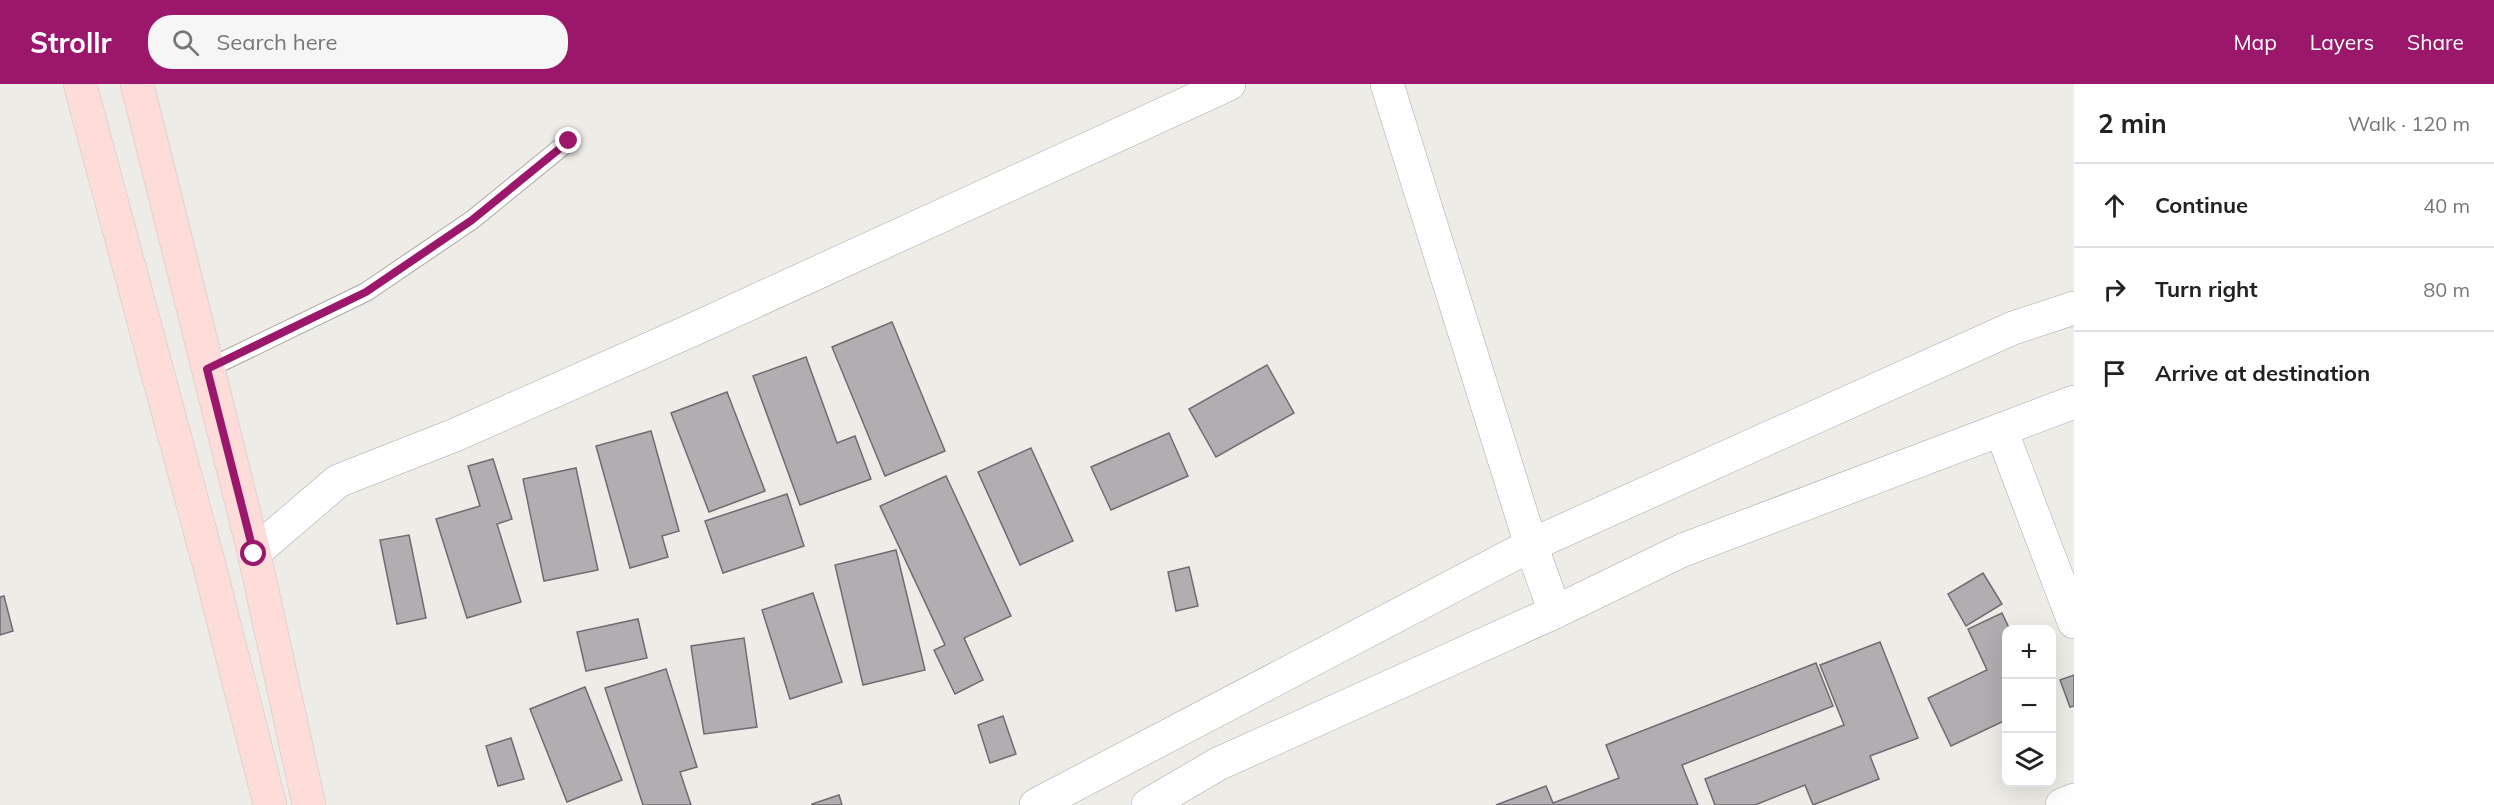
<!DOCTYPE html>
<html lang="en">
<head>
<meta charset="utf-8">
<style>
	body { margin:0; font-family:Mulish,sans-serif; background:#f6f6f6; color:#222 }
	.controls { position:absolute; right:18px; bottom:18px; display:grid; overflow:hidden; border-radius:12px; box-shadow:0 6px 24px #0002 }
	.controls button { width:54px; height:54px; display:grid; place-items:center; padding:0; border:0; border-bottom:2px solid #e0e0e0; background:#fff; color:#222; font:30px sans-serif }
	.stop { position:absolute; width:18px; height:18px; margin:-14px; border:4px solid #9a176b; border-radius:50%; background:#fff }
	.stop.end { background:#9a176b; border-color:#fff; box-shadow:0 2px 6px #0008 }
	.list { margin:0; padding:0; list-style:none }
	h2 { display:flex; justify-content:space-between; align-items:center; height:78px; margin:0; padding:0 24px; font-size:26px }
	h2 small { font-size:20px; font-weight:400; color:#767676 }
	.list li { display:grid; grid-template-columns:39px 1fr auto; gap:18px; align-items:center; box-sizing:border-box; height:84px; padding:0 24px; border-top:2px solid #e0e0e0 }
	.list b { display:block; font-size:22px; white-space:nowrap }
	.list em { font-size:20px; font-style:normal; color:#767676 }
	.icon { flex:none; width:33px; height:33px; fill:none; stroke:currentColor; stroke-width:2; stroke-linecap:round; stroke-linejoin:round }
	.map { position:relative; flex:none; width:2074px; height:721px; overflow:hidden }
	header { display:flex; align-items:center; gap:36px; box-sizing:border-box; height:84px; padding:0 30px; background:#9a176b; color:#fff }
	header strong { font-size:28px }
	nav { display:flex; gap:33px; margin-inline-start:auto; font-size:21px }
	.search { width:420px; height:54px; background:#f6f6f6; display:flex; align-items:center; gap:15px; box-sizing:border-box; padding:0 21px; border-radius:24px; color:#767676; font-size:22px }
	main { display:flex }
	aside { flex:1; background:#fff }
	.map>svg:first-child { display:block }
</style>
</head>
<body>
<header>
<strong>Strollr</strong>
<div class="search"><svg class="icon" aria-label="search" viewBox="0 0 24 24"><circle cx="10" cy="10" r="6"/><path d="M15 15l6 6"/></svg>Search here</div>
<nav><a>Map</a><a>Layers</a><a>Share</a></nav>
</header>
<main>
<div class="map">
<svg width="2074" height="721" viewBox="0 0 2074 721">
	<rect width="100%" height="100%" fill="#eeece7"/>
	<g fill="#b1aeb2" stroke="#6f6c70" stroke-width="1.5">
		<path d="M892,238L945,367L885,392L832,263Z"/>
		<path d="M806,273L837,359L855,352L871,395L800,421L753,292Z"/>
		<path d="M1267,281L1294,329L1216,373L1189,325Z"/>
		<path d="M727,308L765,407L709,428L671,329Z"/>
		<path d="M651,347L679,447L662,452L668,473L630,484L596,362Z"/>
		<path d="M1169,349L1188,392L1111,426L1091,383Z"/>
		<path d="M1031,364L1073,457L1020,481L978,388Z"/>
		<path d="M493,375L512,435L497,440L521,518L467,534L436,435L480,422L468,382Z"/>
		<path d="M576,384L598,486L544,497L523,395Z"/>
		<path d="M946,392L1011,532L964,554L983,596L955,610L934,566L945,561L880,422Z"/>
		<path d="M787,410L804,462L723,489L705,437Z"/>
		<path d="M409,451L426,534L397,540L380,456Z"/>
		<path d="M896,466L925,586L863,601L835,481Z"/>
		<path d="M1189,483L1198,522L1176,527L1168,488Z"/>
		<path d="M1983,489L2002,520L1966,542L1948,510Z"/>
		<path d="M813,509L842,598L790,615L762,526Z"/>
		<path d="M4,512L13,547L0,551V513Z"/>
		<path d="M2002,529L2010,546H2006V636L1951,662L1928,614L1987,586L1968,545Z"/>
		<path d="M638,535L647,574L586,587L577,548Z"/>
		<path d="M744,554L757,643L704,650L691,562Z"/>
		<path d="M1880,558L1918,654L1870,672L1879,695L1813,721L1805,701L1755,721H1715L1705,695L1844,641L1820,581Z"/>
		<path d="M1816,579L1833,622L1682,681L1698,721H1496L1546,702L1553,719L1619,694L1606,661Z"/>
		<path d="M666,585L697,683L680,688L691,721H643L605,604Z"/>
		<path d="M2074,591V622L2070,623L2060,596Z"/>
		<path d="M585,603L622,696L567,718L530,625Z"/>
		<path d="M1003,632L1016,670L990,679L978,641Z"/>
		<path d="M511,654L524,695L498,702L486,662Z"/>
		<path d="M839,711L842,721H812V720Z"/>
	</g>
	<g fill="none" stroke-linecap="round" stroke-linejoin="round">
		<g stroke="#aaa8a3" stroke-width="20">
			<path id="service" d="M207,285L366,208L472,136L569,57"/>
		</g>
		<g stroke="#aaa8a3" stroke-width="34">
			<g id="minor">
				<path d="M1387,0L1531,461L1555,528"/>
				<path d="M2001,346L2074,538"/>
				<path d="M254,469L338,397L455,351L692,246L1229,0"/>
				<path d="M2062,721L2074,716"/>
			</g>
		</g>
		<g stroke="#aaa8a3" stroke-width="34">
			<g id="secondary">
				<path d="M1036,721L1531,461L2013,244L2074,224"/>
				<path d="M1148,721L1218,680L1555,528L1683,466L2074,318"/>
			</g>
		</g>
		<g stroke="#c8c8c7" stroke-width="34">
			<g id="primary">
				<path d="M80,0L210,484L270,721"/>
				<path d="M137,0L254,469L309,721"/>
			</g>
		</g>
		<use href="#service" stroke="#fff" stroke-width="18"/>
		<use href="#minor" stroke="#fff" stroke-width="33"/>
		<use href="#secondary" stroke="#fff" stroke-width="33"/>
		<use href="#primary" stroke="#fddcda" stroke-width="33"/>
	</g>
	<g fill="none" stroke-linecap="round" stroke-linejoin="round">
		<path stroke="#9a176b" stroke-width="8" d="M254,470L207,285L366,208L472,136L569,57"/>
	</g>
</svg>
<div class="controls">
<button>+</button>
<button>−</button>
<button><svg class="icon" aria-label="layers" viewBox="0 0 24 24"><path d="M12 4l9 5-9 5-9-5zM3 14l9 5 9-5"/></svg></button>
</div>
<div class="stop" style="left:254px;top:470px"></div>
<div class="stop end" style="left:569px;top:57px"></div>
</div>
<aside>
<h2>2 min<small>Walk · 120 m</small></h2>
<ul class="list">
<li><svg class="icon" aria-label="ahead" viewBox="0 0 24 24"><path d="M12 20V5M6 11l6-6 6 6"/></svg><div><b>Continue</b></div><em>40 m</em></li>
<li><svg class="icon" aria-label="right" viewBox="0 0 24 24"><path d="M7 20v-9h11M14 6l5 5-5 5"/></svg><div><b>Turn right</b></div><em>80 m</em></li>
<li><svg class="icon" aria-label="arrive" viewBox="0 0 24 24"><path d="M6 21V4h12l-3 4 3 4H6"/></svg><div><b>Arrive at destination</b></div></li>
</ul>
</aside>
</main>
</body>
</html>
